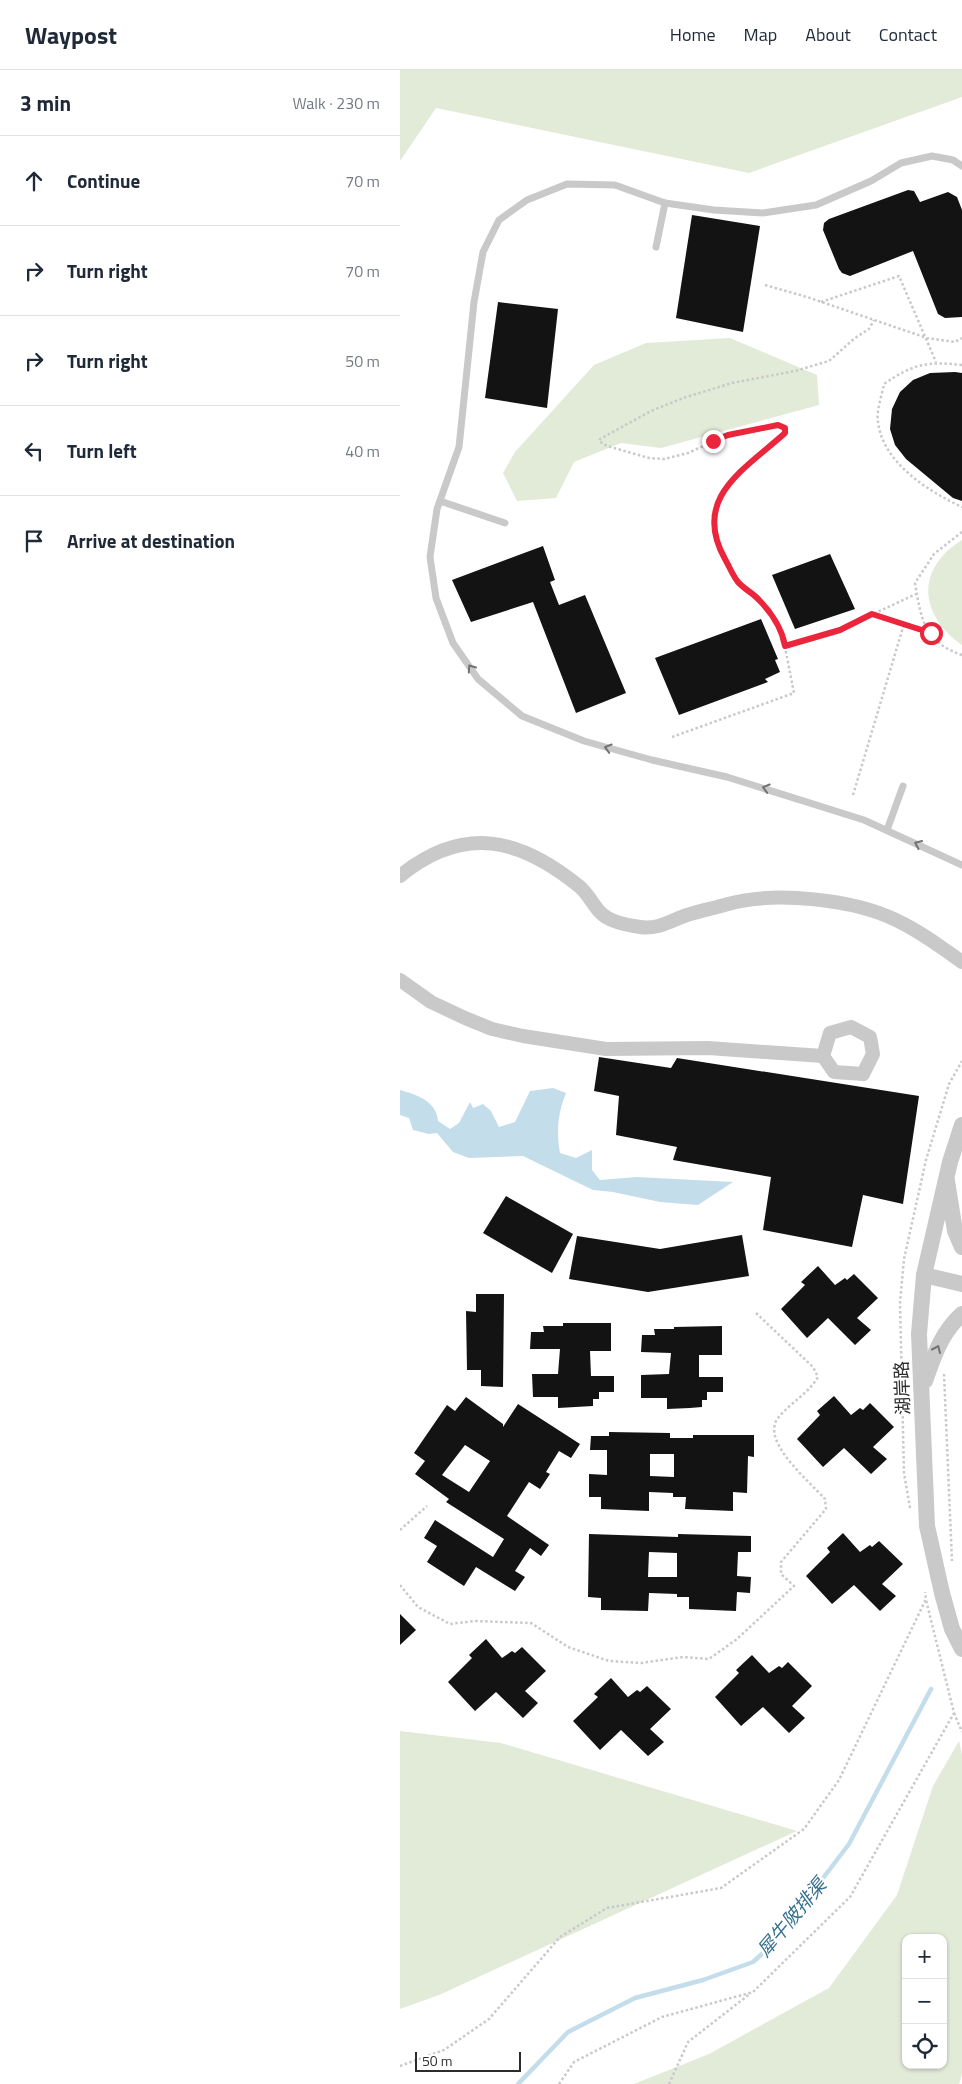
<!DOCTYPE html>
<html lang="en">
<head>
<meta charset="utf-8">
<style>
	body { margin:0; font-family:"Titillium Web","Noto Sans SC",sans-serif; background:#f6f6f7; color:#1f2937 }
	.controls { position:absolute; right:15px; bottom:15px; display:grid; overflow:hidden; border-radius:10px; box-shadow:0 1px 4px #0004 }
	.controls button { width:45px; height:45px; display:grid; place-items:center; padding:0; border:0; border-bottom:1px solid #e0e1e3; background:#fff; color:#1f2937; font:25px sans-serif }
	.scale { position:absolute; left:15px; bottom:12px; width:106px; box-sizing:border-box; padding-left:5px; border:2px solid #2c2c2c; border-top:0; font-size:14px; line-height:18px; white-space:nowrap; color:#2c2c2c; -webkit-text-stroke:4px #fff; paint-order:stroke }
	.stop { position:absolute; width:15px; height:15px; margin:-11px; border:4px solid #eb253b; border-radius:50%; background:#fff }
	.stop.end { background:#eb253b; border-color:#fff; box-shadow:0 1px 5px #0008 }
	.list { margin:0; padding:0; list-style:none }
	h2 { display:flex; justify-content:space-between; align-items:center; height:65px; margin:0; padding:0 20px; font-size:21px }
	h2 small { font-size:16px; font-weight:400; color:#747a83 }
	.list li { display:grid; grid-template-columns:32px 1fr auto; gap:15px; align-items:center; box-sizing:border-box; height:90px; padding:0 20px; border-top:1px solid #e0e1e3 }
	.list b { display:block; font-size:19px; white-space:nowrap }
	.list em { font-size:16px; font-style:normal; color:#747a83 }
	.icon { flex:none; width:28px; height:28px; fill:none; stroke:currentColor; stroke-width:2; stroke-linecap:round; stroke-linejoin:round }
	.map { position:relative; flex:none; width:562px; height:2014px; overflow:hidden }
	header { display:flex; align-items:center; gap:30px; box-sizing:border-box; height:70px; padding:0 25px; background:#fff; border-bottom:1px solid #e0e1e3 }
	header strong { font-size:24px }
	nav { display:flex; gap:28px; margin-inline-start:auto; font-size:18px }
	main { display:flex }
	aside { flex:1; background:#fff }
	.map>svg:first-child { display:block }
</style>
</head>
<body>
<header>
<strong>Waypost</strong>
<nav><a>Home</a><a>Map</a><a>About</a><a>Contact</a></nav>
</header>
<main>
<aside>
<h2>3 min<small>Walk · 230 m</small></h2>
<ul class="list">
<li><svg class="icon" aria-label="ahead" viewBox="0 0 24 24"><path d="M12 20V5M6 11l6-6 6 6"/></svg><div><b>Continue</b></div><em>70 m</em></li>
<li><svg class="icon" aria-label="right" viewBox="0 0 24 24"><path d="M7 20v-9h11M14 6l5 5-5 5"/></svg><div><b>Turn right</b></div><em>70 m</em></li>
<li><svg class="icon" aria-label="right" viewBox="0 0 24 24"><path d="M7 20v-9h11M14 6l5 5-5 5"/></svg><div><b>Turn right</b></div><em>50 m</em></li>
<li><svg class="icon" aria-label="left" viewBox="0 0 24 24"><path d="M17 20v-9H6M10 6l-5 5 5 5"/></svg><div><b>Turn left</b></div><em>40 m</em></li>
<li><svg class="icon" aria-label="arrive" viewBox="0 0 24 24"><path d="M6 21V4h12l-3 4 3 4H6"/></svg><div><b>Arrive at destination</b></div></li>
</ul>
</aside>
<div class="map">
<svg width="562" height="2014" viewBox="0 0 562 2014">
	<rect width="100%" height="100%" fill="#fff"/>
	<g fill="#e2ead8" fill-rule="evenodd">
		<path d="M0,0H562V27L349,103L36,38L0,91Z"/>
		<path d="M330,268L417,305L419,335L261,378L221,373L174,392L156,428L117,431L103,403L115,382L194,295L246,273Z"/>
		<path d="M562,470V575C519,545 515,499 562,470Z"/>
		<path d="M0,1661L101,1673L397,1761L39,1925L0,1939Z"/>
		<path d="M559,1671L562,1684V2004L559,2014H234L309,1984L429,1918L497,1825L533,1716ZM506,1868H543V1995H506Z"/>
	</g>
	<path fill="#c3ddeb" d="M153,1018L166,1023C158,1043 156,1061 160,1083L176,1088L192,1080V1100L200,1110L237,1107L333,1112L298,1135L260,1132L213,1122L193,1120L123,1086L69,1088L53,1082L37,1063L29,1064L13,1060L9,1048L0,1045V1020C18,1025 37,1032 38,1051L50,1059L59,1053L70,1032L73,1038L83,1034L91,1041L99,1057L115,1052L130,1021Z"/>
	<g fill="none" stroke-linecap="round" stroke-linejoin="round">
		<path stroke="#c3ddeb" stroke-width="4.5" d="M118,2014L168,1962L235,1928L303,1910L353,1892L373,1874L449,1774L531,1619"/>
	</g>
	<g fill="#131313" fill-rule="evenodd">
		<path d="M508,120L514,121L520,132L548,122L557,127L562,140V247L545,248L538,244L513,181L450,206L442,203L439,199L423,160L424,153L429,149Z"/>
		<path d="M292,145L360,156L343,262L276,248Z"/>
		<path d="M98,232L158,239L147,338L85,328Z"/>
		<path d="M555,302L562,303V431L553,428L506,389L495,375L490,359L492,339L500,322L513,310L530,303Z"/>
		<path d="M143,476L155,510L150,512L159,535L185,525L226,623L176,643L133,532L71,552L52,510Z"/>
		<path d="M430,484L455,539L395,559L372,505Z"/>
		<path d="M361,549L378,589L375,590L380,602L365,609L368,612L279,645L255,588Z"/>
		<path d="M199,987L271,998L277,988L519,1026L503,1134L463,1125L452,1177L363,1160L371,1107L273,1090L277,1077L216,1065L219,1026L194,1021Z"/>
		<path d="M106,1126L173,1164L152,1203L83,1163Z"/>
		<path d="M342,1165L349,1206L248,1222L169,1209L177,1166L260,1179Z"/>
		<path d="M418,1196L435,1215L445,1208L447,1210L454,1204L478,1228L457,1248L471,1260L455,1275L428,1248L407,1268L381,1239L405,1215L401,1212Z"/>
		<path d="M76,1224H104L103,1317L81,1316V1300H67L66,1241L76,1242Z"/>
		<path d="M163,1253H211V1281H190L191,1306H214V1322H199V1329H193V1336L158,1338V1327H133L132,1304H158L160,1279H130L131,1262H144L143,1256H163Z"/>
		<path d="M322,1256V1285H299V1307H323V1322H307V1330H302V1337L290,1338L267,1339V1328H241V1305L269,1304L271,1283L241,1282L242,1265H255L254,1259H274V1257Z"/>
		<path d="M434,1326L451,1345L460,1338L463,1340L470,1333L494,1357L473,1377L487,1389L471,1404L444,1378L423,1397L397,1369L420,1345L417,1341Z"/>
		<path d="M66,1327L103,1354V1357L118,1334L180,1374L171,1388L159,1381L146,1402L150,1404L140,1419L129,1412L107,1446L149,1475L141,1486L130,1478L115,1501L125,1507L115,1521L76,1497L64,1516L27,1492L37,1476L24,1468L35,1450L93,1487L104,1469L46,1432L49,1429L15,1404L25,1391L14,1383L47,1335L55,1341ZM65,1375L90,1391L69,1422L42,1405Z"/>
		<path d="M209,1362L270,1363V1368H293V1365H354V1387L348,1386L347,1423L333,1422V1441L285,1439L286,1427H273V1423L249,1422V1441L201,1439V1427H189V1404L207,1405V1380H190L191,1366H209ZM250,1384H274V1407L250,1406Z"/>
		<path d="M443,1463L460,1482L470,1475L472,1477L479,1471L503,1494L482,1514L496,1526L480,1541L454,1515L432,1534L406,1506L430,1482L427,1478Z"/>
		<path d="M189,1464L278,1467V1464L351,1466V1482H338L337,1506L351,1507L350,1523L337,1522L336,1541L289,1539V1527H277V1524L249,1523L248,1541L201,1540V1528L188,1527ZM249,1482L277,1483V1507H248Z"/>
		<path d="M0,1544L16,1560L0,1575Z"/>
		<path d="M86,1569L102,1588L112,1581L115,1583L122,1577L146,1601L125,1621L138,1633L123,1648L96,1622L75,1641L48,1612L72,1588L69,1585Z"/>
		<path d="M352,1585L369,1603L379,1596L382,1598L388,1592L412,1616L392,1636L405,1648L389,1663L363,1637L341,1656L315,1627L339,1603L336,1600Z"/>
		<path d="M211,1608L228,1627L237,1620L240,1622L247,1616L271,1639L250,1659L264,1672L248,1686L221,1660L200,1680L173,1651L198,1627L194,1624Z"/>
	</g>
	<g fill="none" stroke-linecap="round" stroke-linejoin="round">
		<g stroke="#c9c9c9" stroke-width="2.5" stroke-dasharray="2.5 2.5" stroke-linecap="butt">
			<path d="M365,215L407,227L527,268L555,272L562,268"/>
			<path d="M421,232L499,206L536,292"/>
			<path d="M562,295C527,291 513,294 484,314C482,325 476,341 478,352C483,393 528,421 562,437"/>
			<path d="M562,462L534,484L515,513C521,549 524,572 562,585"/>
			<path d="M474,545L531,563"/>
			<path d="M385,576L439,560L516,524"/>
			<path d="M272,667L394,623L382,562L360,530L338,512L315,469L313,445L317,432L327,414L385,363V358L378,355L355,362L328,365L288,383L264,389L249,388L207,376L199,371L200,369L251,341L283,328L332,313L395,301L429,291L455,268L469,259L474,250"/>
			<path d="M453,725L504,554"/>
			<path d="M544,1304L552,1491"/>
			<path d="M510,1438L504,1403L500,1233L504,1189L526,1090L549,1014L562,991"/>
			<path d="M0,1460L27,1436"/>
			<path d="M0,1515L18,1537L50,1554L75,1551L131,1553L168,1577L209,1591L241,1593L283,1587L309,1589L337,1569L394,1516L381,1504V1492L426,1439L425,1429C410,1412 360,1371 378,1348C390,1333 408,1324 418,1307L413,1297L356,1243"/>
			<path d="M554,1643L562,1662"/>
			<path d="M0,1996L44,1980L89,1949L160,1867L207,1838L321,1818L404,1759L439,1710L526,1529L525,1522"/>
			<path d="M159,2014L174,1992L262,1947L353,1922L450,1827L554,1643L526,1530"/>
			<path d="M269,2014L288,1972L351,1923"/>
		</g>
		<g stroke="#c9c9c9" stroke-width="7">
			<path d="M562,96L553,90L532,86L501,93L471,111L416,135L363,143L314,140L265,133L215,115L167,114L127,130L99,150L83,182L74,232L59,377L37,439L30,487L36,528L53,573L78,609L122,646L184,671L252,690L327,707L464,750L562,795"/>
			<path d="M256,177L265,133"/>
			<path d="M40,431L105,453"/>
			<path d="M487,760L503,716"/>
		</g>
		<g stroke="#c9c9c9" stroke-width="14">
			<path d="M0,806C64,754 120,768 180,817C188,824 192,833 199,841C208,852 227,855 240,857C258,860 272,850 287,845C300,841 314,838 328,834C375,821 454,829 498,851C521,862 541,877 562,892"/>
			<path d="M0,910L31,932L65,948L92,959L123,966L206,979L308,978L423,986"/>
			<path d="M451,957L470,967L473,984L463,1004L434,1002L423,986L430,963Z"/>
		</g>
		<g stroke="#c9c9c9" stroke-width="16">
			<path d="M562,1055L550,1092L524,1205L519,1264L527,1456L542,1523L552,1559L562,1579"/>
			<path d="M547,1111L555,1161L562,1177"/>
			<path d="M524,1205L562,1214"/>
			<path d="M525,1311C534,1286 541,1263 562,1244"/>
		</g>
	</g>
	<defs><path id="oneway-chevron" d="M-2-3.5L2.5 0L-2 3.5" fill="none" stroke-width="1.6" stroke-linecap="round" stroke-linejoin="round" transform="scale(1.25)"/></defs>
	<g stroke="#737373">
		<use href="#oneway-chevron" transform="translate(71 598) rotate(-125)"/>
		<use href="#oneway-chevron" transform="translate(208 678) rotate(-164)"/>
		<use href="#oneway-chevron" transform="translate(366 718) rotate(-163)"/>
		<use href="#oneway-chevron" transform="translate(518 774) rotate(-156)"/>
		<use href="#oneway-chevron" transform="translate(537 1279) rotate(-66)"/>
	</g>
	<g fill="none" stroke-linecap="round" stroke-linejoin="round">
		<path stroke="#eb253b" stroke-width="6" d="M313,371L328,365L378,355L385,358V363C344,400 291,428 325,489C329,496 333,506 338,512C344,519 353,523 359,530C371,542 382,559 385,576L440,560L472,544L531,563"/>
	</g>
	<g text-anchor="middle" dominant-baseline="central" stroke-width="5" stroke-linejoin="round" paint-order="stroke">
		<g font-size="18" fill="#2c2c2c" stroke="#fff">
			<text transform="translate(502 1318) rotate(-92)">湖岸路</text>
		</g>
		<g font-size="19" font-style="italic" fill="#38718f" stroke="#fff">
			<text transform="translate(391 1847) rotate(-50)">犀牛陂排渠</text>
		</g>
	</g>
</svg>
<div class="controls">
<button>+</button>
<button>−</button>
<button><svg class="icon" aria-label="locate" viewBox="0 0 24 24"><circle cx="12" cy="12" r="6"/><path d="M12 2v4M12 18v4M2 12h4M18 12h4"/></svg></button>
</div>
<div class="scale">50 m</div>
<div class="stop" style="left:531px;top:563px"></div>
<div class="stop end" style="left:313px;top:371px"></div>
</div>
</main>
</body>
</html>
